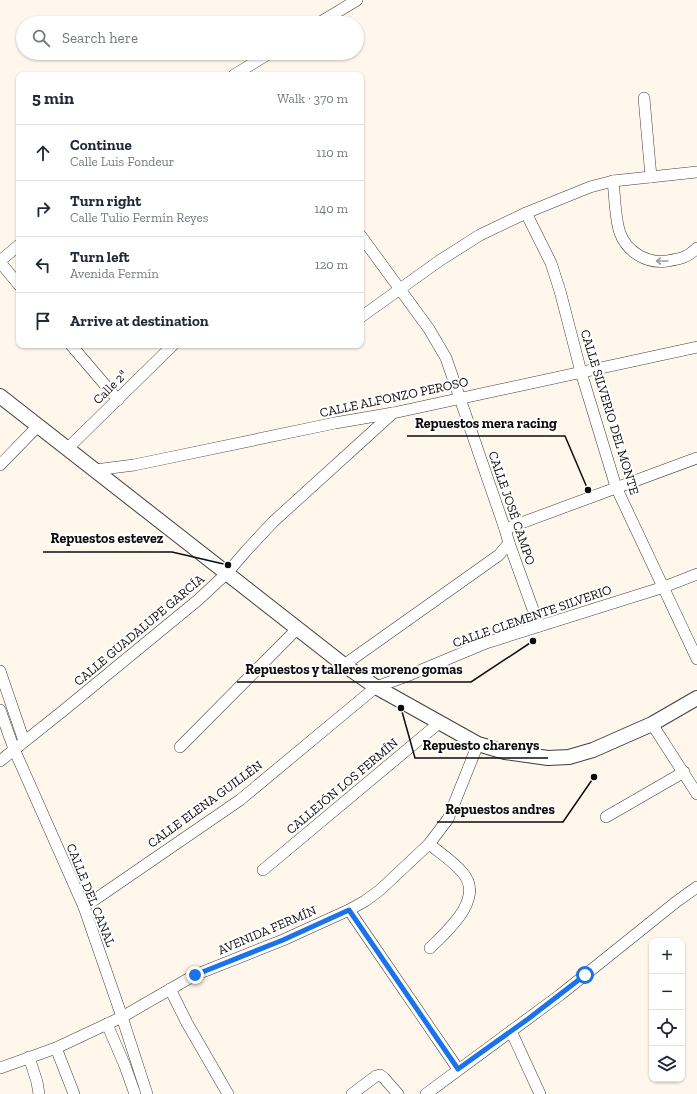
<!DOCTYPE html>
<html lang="en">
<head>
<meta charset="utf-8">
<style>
	body { margin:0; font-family:"Zilla Slab",serif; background:#f2f2f3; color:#1f2937 }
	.controls { position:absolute; right:12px; bottom:12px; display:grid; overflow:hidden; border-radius:8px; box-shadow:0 1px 3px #0004 }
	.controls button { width:36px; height:36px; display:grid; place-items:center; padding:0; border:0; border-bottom:1px solid #e0e1e3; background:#fff; color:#1f2937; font:20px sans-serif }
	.stop { position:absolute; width:12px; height:12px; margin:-9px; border:3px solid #1a73e8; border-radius:50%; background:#fff }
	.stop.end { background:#1a73e8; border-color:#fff; box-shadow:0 1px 4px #0008 }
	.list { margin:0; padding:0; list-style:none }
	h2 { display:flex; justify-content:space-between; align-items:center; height:52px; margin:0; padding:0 16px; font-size:17px }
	h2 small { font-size:13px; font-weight:400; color:#747a83 }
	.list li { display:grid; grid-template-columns:26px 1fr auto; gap:12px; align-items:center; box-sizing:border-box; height:56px; padding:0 16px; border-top:1px solid #e0e1e3 }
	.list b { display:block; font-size:15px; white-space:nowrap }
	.list p { margin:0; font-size:13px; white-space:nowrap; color:#747a83 }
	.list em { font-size:13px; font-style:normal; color:#747a83 }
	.icon { flex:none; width:22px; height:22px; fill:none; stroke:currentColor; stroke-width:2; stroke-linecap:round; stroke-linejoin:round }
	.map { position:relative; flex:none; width:697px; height:1094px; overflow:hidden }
	.search { position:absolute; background:#fff; box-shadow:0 1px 3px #0004; left:16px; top:16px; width:348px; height:44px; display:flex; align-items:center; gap:10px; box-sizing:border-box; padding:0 14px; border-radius:22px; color:#747a83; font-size:15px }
	.panel { position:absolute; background:#fff; box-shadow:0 1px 3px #0004; left:16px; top:72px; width:348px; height:276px; border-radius:8px }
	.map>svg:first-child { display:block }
</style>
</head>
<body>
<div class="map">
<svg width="697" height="1094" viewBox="0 0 697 1094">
	<rect width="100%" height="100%" fill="#fff7ec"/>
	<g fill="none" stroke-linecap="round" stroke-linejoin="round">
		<g stroke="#3f3f3f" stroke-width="12">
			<g id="minor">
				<path d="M319,23L357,0"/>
				<path d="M234,75L270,53"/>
				<path d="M644,98L651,177"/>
				<path d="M613,181C615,197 615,219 620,233C627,252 647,264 667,261C680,259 687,258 697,248"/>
				<path d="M526,213L551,263L560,291L581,372L616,487L697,659"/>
				<path d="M361,236L429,329L446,358L505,529L509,543L539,626"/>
				<path d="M0,261L19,245"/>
				<path d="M0,262L19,285"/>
				<path d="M361,317L439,261L480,235L526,213L590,187L613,181L697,172"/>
				<path d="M71,345L118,400"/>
				<path d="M67,449L173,345"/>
				<path d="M0,465L38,426"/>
				<path d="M95,470L134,465L335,423L393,413L697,347"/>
				<path d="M505,529L697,458"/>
				<path d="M344,665L499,555L509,543"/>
				<path d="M0,671L24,741"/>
				<path d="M0,710L14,749L84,907L122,1017L147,1094"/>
				<path d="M652,724L697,794"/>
				<path d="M180,747L298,628"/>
				<path d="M0,761L64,710L198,600L227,573L246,551L273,522L393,413"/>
				<path d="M606,817L684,772"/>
				<path d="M429,844C440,853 453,861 462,872C486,898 447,931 430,948"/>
				<path d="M263,870L439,723"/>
				<path d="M84,907L240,800L376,687L407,676L486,643L664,587L697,574"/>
				<path d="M349,910L458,1069"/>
				<path d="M170,989L187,1023L228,1094"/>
				<path d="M107,1024L125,1066L135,1094"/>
				<path d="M511,1031L540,1094"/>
				<path d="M56,1048L74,1094"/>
				<path d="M29,1057L37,1082L39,1094"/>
				<path d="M0,1068L56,1048L122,1017L195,975L283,940L349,910L365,901L380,890L429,844L448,819L478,744"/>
				<path d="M352,1094L376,1076L380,1075L384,1078L398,1094"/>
				<path d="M426,1094L560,995L676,902L697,887"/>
			</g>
		</g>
		<g stroke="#3f3f3f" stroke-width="16">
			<path id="tertiary" d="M0,396L344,665L376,687L478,744L505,752L548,758L569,757L593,750L652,724L697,698"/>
		</g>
		<use href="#minor" stroke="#fff" stroke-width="11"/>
		<use href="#tertiary" stroke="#fff" stroke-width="14"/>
	</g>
	<defs><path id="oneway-shaft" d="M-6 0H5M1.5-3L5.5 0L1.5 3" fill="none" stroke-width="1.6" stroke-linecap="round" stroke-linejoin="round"/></defs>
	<use stroke="#9e9e9e" href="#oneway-shaft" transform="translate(662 261) rotate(-180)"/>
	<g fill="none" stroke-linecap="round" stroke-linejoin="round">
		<path stroke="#1a73e8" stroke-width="5" d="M195,975L283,940L349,910L458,1069L528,1019L585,975"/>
	</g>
	<g text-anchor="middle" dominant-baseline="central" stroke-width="4" stroke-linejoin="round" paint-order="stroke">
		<g font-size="13" fill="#0c0c0c" stroke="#fff">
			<text transform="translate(110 387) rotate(-45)">Calle 2ª</text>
			<text transform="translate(394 397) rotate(-12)">CALLE ALFONZO PEROSO</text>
			<text transform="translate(610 412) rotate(73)">CALLE SILVERIO DEL MONTE</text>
			<text transform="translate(512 508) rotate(71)">CALLE JOSÉ CAMPO</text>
			<text transform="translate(532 616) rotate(-19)">CALLE CLEMENTE SILVERIO</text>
			<text transform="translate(139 630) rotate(-40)">CALLE GUADALUPE GARCÍA</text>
			<text transform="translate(342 786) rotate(-40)">CALLEJÓN LOS FERMÍN</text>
			<text transform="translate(205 804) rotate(-36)">CALLE ELENA GUILLÉN</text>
			<text transform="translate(91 895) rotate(68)">CALLE DEL CANAL</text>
			<text transform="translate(267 930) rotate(-23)">AVENIDA FERMÍN</text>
		</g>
	</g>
	<path fill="none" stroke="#0c0c0c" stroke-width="1.5" d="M588 490L565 436H407M228 565L172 552H43M533 641L471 682H237M401 708L415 758H548M594 777L563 822H437"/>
	<g fill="#0c0c0c" stroke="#fff" stroke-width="1.5">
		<circle cx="588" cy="490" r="4"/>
		<circle cx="228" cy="565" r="4"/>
		<circle cx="533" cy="641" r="4"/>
		<circle cx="401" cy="708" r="4"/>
		<circle cx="594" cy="777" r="4"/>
	</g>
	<g font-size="14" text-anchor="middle" font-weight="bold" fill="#0c0c0c" stroke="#fff" stroke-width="4" stroke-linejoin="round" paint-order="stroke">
		<text x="486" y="428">Repuestos mera racing</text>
		<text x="107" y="543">Repuestos estevez</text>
		<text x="354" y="674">Repuestos y talleres moreno gomas</text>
		<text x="481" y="750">Repuesto charenys</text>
		<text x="500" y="814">Repuestos andres</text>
	</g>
</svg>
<div class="controls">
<button>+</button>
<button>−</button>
<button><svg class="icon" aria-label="locate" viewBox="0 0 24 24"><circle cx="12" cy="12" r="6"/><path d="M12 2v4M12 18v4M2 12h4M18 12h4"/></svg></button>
<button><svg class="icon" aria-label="layers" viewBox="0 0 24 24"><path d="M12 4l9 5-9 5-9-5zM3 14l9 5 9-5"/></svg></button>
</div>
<div class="stop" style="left:585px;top:975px"></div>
<div class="stop end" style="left:195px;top:975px"></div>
<div class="search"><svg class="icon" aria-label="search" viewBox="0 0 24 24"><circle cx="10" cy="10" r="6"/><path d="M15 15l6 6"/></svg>Search here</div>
<section class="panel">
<h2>5 min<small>Walk · 370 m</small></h2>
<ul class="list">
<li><svg class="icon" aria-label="ahead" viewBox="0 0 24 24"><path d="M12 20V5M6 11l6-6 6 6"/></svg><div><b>Continue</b><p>Calle Luis Fondeur</p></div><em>110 m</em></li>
<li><svg class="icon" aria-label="right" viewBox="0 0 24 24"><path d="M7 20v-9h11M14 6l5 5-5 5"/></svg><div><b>Turn right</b><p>Calle Tulio Fermín Reyes</p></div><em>140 m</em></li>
<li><svg class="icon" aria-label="left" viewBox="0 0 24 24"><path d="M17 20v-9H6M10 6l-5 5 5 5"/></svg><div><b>Turn left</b><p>Avenida Fermín</p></div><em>120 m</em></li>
<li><svg class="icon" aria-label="arrive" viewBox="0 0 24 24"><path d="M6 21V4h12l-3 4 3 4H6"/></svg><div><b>Arrive at destination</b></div></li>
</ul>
</section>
</div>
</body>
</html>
